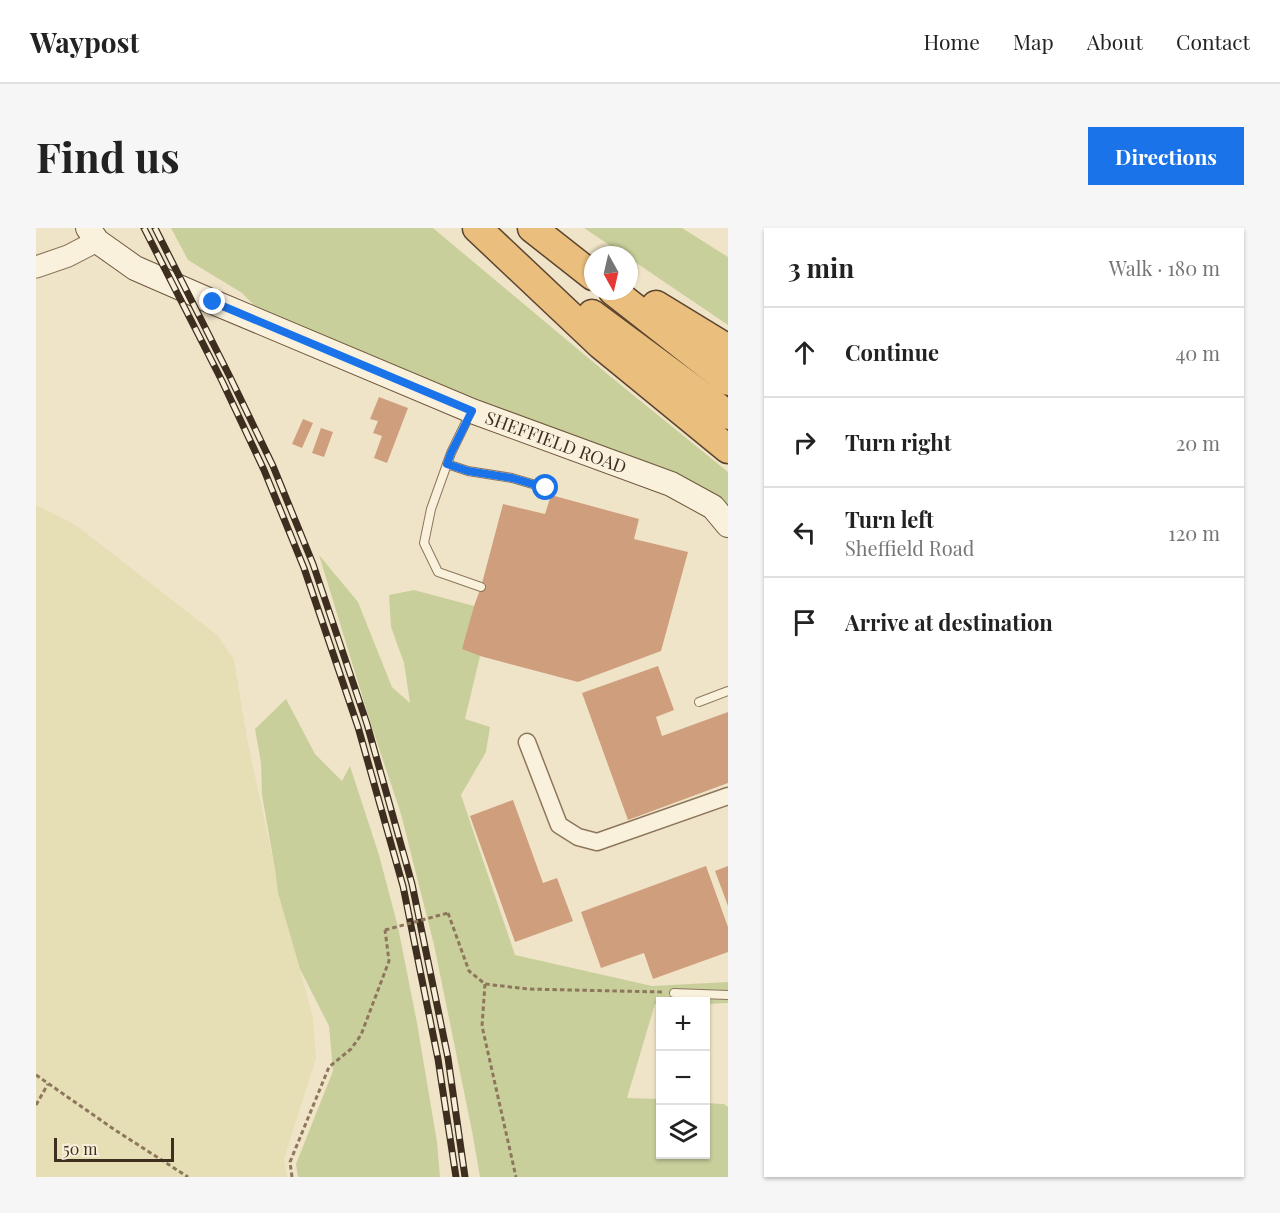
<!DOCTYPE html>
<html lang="en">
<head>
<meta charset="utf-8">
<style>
	body { margin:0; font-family:"Playfair Display",serif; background:#f6f6f6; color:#222 }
	.controls { position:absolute; right:18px; bottom:18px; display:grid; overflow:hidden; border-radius:0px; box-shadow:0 2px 4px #0004 }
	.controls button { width:54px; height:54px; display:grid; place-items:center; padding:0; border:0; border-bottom:2px solid #e0e0e0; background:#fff; color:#222; font:30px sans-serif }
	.compass { position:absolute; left:548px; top:18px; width:54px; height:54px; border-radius:50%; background:#fff; box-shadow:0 2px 4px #0004; rotate:172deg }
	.scale { position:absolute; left:18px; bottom:15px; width:120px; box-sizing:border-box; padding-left:6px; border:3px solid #3d2e20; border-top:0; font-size:16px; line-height:21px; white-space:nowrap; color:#3d2e20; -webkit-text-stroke:4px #f7eed8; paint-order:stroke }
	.stop { position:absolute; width:18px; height:18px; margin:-14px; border:4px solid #1a73e8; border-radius:50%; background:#fff }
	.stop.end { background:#1a73e8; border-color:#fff; box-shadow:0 2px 6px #0008 }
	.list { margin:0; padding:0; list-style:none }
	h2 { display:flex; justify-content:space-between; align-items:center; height:78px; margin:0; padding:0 24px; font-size:26px }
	h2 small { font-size:20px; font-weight:400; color:#767676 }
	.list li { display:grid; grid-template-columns:39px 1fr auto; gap:18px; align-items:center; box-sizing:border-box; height:90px; padding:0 24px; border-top:2px solid #e0e0e0 }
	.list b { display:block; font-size:22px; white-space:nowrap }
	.list p { margin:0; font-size:20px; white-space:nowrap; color:#767676 }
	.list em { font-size:20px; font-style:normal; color:#767676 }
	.icon { flex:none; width:33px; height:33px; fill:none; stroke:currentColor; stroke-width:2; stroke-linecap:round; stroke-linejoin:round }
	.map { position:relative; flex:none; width:692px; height:949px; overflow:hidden; border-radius:0px }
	header { display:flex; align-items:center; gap:36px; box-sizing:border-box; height:84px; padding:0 30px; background:#fff; border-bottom:2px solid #e0e0e0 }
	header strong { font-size:28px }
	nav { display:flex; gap:33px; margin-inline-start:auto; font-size:21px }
	.intro { display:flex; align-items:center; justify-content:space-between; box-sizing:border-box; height:144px; padding:0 36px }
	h1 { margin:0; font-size:42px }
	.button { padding:15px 27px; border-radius:0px; background:#1a73e8; color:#fff; font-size:21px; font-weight:700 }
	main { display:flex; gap:36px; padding:0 36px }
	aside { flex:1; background:#fff; border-radius:0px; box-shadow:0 2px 4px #0004 }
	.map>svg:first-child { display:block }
</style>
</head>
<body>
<header>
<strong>Waypost</strong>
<nav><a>Home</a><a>Map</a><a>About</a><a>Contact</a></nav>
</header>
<div class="intro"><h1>Find us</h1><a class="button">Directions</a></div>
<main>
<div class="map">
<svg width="692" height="949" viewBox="0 0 692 949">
	<rect width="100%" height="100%" fill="#f0e4c8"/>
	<path fill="#e6deb5" d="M0,277L41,298L181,407L198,432L212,516L239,641L242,665L264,741L277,790L280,830L248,931L251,949H0Z"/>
	<g fill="#c9cf9b">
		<path d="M135,0H397L575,149L692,244V281L644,248L233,93L206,65L152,32Z"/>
		<path d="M548,0H646L692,29V97L593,30V27H588Z"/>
		<path d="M283,327L322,374L356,459L374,475L368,435L355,399L353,367L378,362L438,378L427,421L444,428L429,491L454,499L450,524L425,567L479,727L616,758L692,754V775L670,776V774H624V776H619L591,870L624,871V926H670V875L688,876L692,879V949H444L436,903L398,717L365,586L333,490Z"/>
		<path d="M250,471L279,526L306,553L314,538L343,627L362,699L381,795L401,914L404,949H262L260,936L297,843L293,798L264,741L242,665L239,641L226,567L225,535L219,501Z"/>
	</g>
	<g fill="#cf9f7d">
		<path d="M343,169L372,180L351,235L338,230L346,208L337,205L342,193L334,191Z"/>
		<path d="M267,191L277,195L266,220L256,216Z"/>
		<path d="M285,200L297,204L288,229L276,225Z"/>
		<path d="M515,267L603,291L598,311L652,324L625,423L542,454L444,428L426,421L438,378L445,359L467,276L509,286Z"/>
		<path d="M622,438L638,482L620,489L626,508L692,484V555L592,592L546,465Z"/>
		<path d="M477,572L507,655L521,650L537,693L479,714L434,588Z"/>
		<path d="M670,638L692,699V724L617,751L608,725L565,740L545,684Z"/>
		<path d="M692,638V678L679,643Z"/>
	</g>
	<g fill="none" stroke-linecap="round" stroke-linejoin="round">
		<g stroke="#8d765c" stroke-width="10">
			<g id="service">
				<path d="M434,186L415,225L395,281L388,315L402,344L445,359"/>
				<path d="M411,236L432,243L476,250L510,260"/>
				<path d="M663,474L692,463"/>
				<path d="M638,765L692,767"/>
			</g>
		</g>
		<g stroke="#8d765c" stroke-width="19">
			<path id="minor" d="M491,514L523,597L542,609L561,614L692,568"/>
		</g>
		<g stroke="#8d765c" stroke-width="23">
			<path id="tertiary" d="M0,39L32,28L61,13"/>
		</g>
		<g stroke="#6f573f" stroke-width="26">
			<g id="secondary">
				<path id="s1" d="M52,0L61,13L99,40L177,74L436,183L635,256L677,279L692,297"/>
			</g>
		</g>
		<g stroke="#5b4430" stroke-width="31">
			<g id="trunk">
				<path d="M441,0L565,117L692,221"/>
				<path d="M496,0L557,48"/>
				<path d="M577,63L692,153"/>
				<path d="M620,77L692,121"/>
				<path d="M556,86L692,187"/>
			</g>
		</g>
		<g stroke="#8d765c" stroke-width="3" stroke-dasharray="4.5 3" stroke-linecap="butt">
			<path d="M412,685L433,743L449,756L492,761L627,764"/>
			<path d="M449,756L446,798L480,949"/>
			<path d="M0,847L79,902L152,949"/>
			<path d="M0,877L12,856"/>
			<path d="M256,949L254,934L293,839L315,821L325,807L353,733L349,702"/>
		</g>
		<use href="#service" stroke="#faf1dc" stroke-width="8"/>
		<use href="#minor" stroke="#faf1dc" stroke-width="16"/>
		<use href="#tertiary" stroke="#faf1dc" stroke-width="21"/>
		<use href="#secondary" stroke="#faf1dc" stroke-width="24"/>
		<use href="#trunk" stroke="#eabe7c" stroke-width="28"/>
		<g stroke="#3d2e20" stroke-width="7">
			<g id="rail">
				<path d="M108,0L186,153L228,242L268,340L322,499L367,658L402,831L420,949"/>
				<path d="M119,0L194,149L237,238L277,336L331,496L376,656L412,830L429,949"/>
			</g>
		</g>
		<use href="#rail" stroke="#f7eed8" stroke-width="4.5" stroke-dasharray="14" stroke-linecap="butt"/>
		<path stroke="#8d765c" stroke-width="3" stroke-dasharray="4.5 3" stroke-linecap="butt" d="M349,702L412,685"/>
	</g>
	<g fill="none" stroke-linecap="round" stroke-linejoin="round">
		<path stroke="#1a73e8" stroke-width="8" d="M177,74L436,183L415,225L411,236L432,243L476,250L510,260"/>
	</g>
	<g text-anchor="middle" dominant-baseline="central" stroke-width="4.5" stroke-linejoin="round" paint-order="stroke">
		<g font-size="18" fill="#3d2e20" stroke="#f7eed8">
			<text stroke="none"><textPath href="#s1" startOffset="518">SHEFFIELD ROAD</textPath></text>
		</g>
	</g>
</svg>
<div class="controls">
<button>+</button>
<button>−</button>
<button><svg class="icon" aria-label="layers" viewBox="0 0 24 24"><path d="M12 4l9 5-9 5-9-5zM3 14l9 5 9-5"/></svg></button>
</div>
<svg class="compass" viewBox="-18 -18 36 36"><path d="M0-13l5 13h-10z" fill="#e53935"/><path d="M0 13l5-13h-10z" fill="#767676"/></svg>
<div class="scale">50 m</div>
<div class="stop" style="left:510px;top:260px"></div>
<div class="stop end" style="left:177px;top:74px"></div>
</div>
<aside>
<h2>3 min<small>Walk · 180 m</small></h2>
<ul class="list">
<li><svg class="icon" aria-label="ahead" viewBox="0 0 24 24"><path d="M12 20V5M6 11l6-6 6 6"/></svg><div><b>Continue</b></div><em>40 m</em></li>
<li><svg class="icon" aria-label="right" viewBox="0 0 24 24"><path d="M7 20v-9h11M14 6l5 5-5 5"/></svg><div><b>Turn right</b></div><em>20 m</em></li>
<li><svg class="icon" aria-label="left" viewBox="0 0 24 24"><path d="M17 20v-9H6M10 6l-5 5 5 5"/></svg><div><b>Turn left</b><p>Sheffield Road</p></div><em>120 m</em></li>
<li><svg class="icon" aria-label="arrive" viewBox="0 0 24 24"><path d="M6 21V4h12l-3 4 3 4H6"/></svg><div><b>Arrive at destination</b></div></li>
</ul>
</aside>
</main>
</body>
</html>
